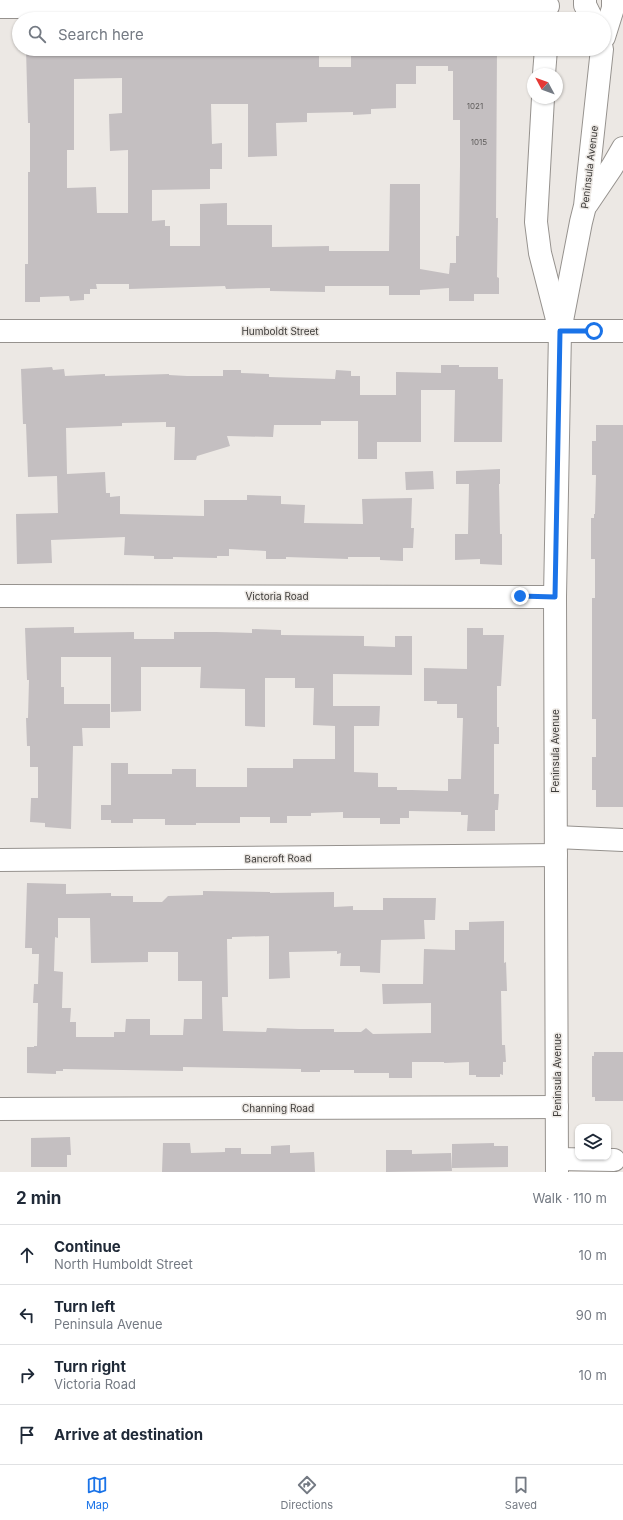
<!DOCTYPE html>
<html lang="en">
<head>
<meta charset="utf-8">
<style>
	body { margin:0; font-family:Inter,sans-serif; background:#f6f6f7; color:#1f2937 }
	.controls { position:absolute; right:12px; bottom:12px; display:grid; overflow:hidden; border-radius:8px; box-shadow:0 1px 3px #0004 }
	.controls button { width:36px; height:36px; display:grid; place-items:center; padding:0; border:0; border-bottom:1px solid #e0e1e3; background:#fff; color:#1f2937; font:20px sans-serif }
	.compass { position:absolute; left:527px; top:68px; width:36px; height:36px; border-radius:50%; background:#fff; box-shadow:0 1px 3px #0004; rotate:311deg }
	.stop { position:absolute; width:12px; height:12px; margin:-9px; border:3px solid #1a73e8; border-radius:50%; background:#fff }
	.stop.end { background:#1a73e8; border-color:#fff; box-shadow:0 1px 4px #0008 }
	.list { margin:0; padding:0; list-style:none }
	h2 { display:flex; justify-content:space-between; align-items:center; height:52px; margin:0; padding:0 16px; font-size:17px }
	h2 small { font-size:13px; font-weight:400; color:#747a83 }
	.list li { display:grid; grid-template-columns:26px 1fr auto; gap:12px; align-items:center; box-sizing:border-box; height:60px; padding:0 16px; border-top:1px solid #e0e1e3 }
	.list b { display:block; font-size:15px; white-space:nowrap }
	.list p { margin:0; font-size:13px; white-space:nowrap; color:#747a83 }
	.list em { font-size:13px; font-style:normal; color:#747a83 }
	.icon { flex:none; width:22px; height:22px; fill:none; stroke:currentColor; stroke-width:2; stroke-linecap:round; stroke-linejoin:round }
	.map { position:relative; flex:none; width:623px; height:1172px; overflow:hidden }
	.search { position:absolute; background:#fff; box-shadow:0 1px 3px #0004; left:12px; right:12px; top:12px; height:44px; display:flex; align-items:center; gap:10px; box-sizing:border-box; padding:0 14px; border-radius:22px; color:#747a83; font-size:15px }
	.sheet { height:292px; background:#fff }
	nav { display:flex; justify-content:space-around; align-items:center; box-sizing:border-box; height:56px; border-top:1px solid #e0e1e3; background:#fff; font-size:11px; color:#747a83 }
	nav a { display:grid; justify-items:center; gap:2px }
	nav .on { color:#1a73e8 }
	.map>svg:first-child { display:block }
</style>
</head>
<body>
<div class="map">
<svg width="623" height="1172" viewBox="0 0 623 1172">
	<rect width="100%" height="100%" fill="#ece8e4"/>
	<g fill="#c4bfc1" fill-rule="evenodd">
		<path d="M26,49H184V51H236L319,49V67H351V51L379,50V49H497L496,218H498L497,277L499,278V294H474V301H449V288L420,290V295H389V286H325V292L270,291V288L226,289L225,286L129,289V284H96L97,289H90V294H84V300L70,301L69,296L40,297V302H25V264H28V172H30V123H28ZM416,66H448V71H453V120H460V166L459,236H456V263H450L449,274L420,269V184H390L389,251H329V246L272,247V225H227V203L200,204V246H170V226H165V220L152,221V190L210,189V169H222V143L212,144L211,104H248V157L277,156L276,123L307,122V113L353,112V115L371,114V109L396,108V84H416ZM122,78V113L109,114L110,151L128,150V213H97L96,187L67,188V150H74V79Z"/>
		<path d="M441,365H459V367H498V379H503L502,442H454L455,390H421V442H377V459H358V421H321V425H274L273,437L227,436L230,446L197,456L196,460H174L175,427H166V422L122,423V426L66,428L67,474L105,472L106,493H110V497L120,496V514L204,516V500H247V495L281,496V504L305,505L304,523L363,524L362,499L412,498L411,528H414L413,548H403V561L380,560V557H348V559L286,557V559H266V551L229,549V556H217V558L173,557V559H154V556L124,555L125,537L51,540L52,563L17,564L16,514L58,513L57,476L28,477L26,424H23L21,369L52,367L53,370L64,369L65,376L105,374V376L169,374V375L187,376H223V370H241V373L269,374V377L335,379L336,370L351,371V376H360V395H396V372L441,373Z"/>
		<path d="M596,425H623V807H596V790H592V757H596V719H592V598H595V559H591V518H594V514H595L596,475H592V441H596Z"/>
		<path d="M500,469V484H499L500,534H502V565L480,564V559L455,560V534H468L469,484H456V471Z"/>
		<path d="M433,471L434,489L406,490L405,472Z"/>
		<path d="M74,627V633L134,632V639H174V632H216L252,633V629L281,630V635L364,636V646L395,647V636H412V675L333,674V706H380L379,726H354V772L378,773V787H397V790H412L448,791V779H461L463,718H457V704H437V701H424V668L467,669V628H483V635H504L501,686H497V727H499V744H494V794H499L498,810H495V831H467L468,815H461V812L409,811V818H400V824H380V818H343V812L311,813V816H287V823H270V817H240V823H196V825H165V819H133V823H111V820H101V805H111V763H128V774H172V769H196V787H247V768H293V759H335V726L313,725L314,688H295V678H265V727L245,726V689L200,688L201,667H141V711L111,712V657H61V687H64V704H110V728H82L83,746H73L71,829L45,827V823L30,822L31,798H38V767H30V746H27L26,718H28L29,680H27L25,628Z"/>
		<path d="M27,883L66,884V894L111,893V896H133V902H162L168,896L203,895V891L270,892V893L334,892V907L353,906V910H383V898H436L435,920H424L425,939L381,940L380,973L360,972V966H340L341,953L337,954V951L289,952L290,978L269,979V936L232,937V939H227L228,997H222L223,1031L266,1032L267,1028L299,1029H334V1032H361L366,1028L373,1034L431,1033V1003L383,1004L382,984H423L424,949L455,950V930H469V922L504,921V963L506,962L507,991H501L502,1045H505L506,1062H503V1075L500,1074V1077H476V1075H469V1062L444,1063V1062H412V1078H389V1073H354V1070H320V1072H301V1069L183,1067V1071L63,1069V1071H56V1074L27,1073V1047H34V1046H37L38,1003H33L34,984H38L39,954H32V948H25ZM58,918H90L91,963L148,962V952H178V981H202V1019H184L183,1035H150V1019H126L125,1032H114V1037H76V1022H70L71,1008H62L63,972L54,971L55,937L58,938Z"/>
		<path d="M594,1052H623V1101H595V1097H592V1056H594Z"/>
		<path d="M70,1137L71,1155H67V1167H31V1138Z"/>
		<path d="M163,1143H190L191,1153L225,1152V1148H241V1154H271V1146L290,1145V1153L314,1152L315,1172H162Z"/>
		<path d="M494,1143V1146H508V1167L452,1168V1144Z"/>
		<path d="M386,1150H412V1154L451,1153L452,1171L386,1172Z"/>
	</g>
	<g fill="none" stroke-linecap="round" stroke-linejoin="round">
		<g stroke="#96928e" stroke-width="24">
			<g id="minor">
				<path d="M0,7L548,6"/>
				<path d="M544,74L546,49"/>
				<path d="M543,98L536,222L540,253L560,331"/>
				<path d="M0,331H623"/>
				<path d="M0,596L555,597"/>
				<path d="M556,837L623,840"/>
				<path d="M0,860L556,855"/>
				<path d="M0,1109L557,1107"/>
				<path d="M557,1159L614,1160"/>
			</g>
		</g>
		<g stroke="#96928e" stroke-width="24">
			<g id="major">
				<path d="M585,0V5L592,19"/>
				<path d="M604,37L613,8V0"/>
				<path d="M587,204L612,167L623,148"/>
				<path d="M557,1172L555,597L560,331L581,222L585,206L602,49"/>
			</g>
		</g>
		<use href="#minor" stroke="#fff" stroke-width="22"/>
		<use href="#major" stroke="#fff" stroke-width="22"/>
	</g>
	<g fill="none" stroke-linecap="round" stroke-linejoin="round">
		<path stroke="#1a73e8" stroke-width="5" d="M520,596L555,597L560,331H594"/>
	</g>
	<g text-anchor="middle" dominant-baseline="central" stroke-width="3" stroke-linejoin="round" paint-order="stroke">
		<g font-size="8" fill="#5f5c5b">
			<text x="475" y="106">1021</text>
			<text x="479" y="142">1015</text>
		</g>
		<g font-size="10" fill="#3d3b39" stroke="#ece8e4">
			<text transform="translate(589 167) rotate(-83)">Peninsula Avenue</text>
			<text x="280" y="331">Humboldt Street</text>
			<text x="277" y="596">Victoria Road</text>
			<text transform="translate(555 751) rotate(-90)">Peninsula Avenue</text>
			<text transform="translate(278 858) rotate(-1)">Bancroft Road</text>
			<text transform="translate(557 1075) rotate(-90)">Peninsula Avenue</text>
			<text x="278" y="1108">Channing Road</text>
		</g>
	</g>
</svg>
<div class="controls">
<button><svg class="icon" aria-label="layers" viewBox="0 0 24 24"><path d="M12 4l9 5-9 5-9-5zM3 14l9 5 9-5"/></svg></button>
</div>
<svg class="compass" viewBox="-18 -18 36 36"><path d="M0-13l5 13h-10z" fill="#e53935"/><path d="M0 13l5-13h-10z" fill="#747a83"/></svg>
<div class="stop" style="left:594px;top:331px"></div>
<div class="stop end" style="left:520px;top:596px"></div>
<div class="search"><svg class="icon" aria-label="search" viewBox="0 0 24 24"><circle cx="10" cy="10" r="6"/><path d="M15 15l6 6"/></svg>Search here</div>
</div>
<section class="sheet">
<h2>2 min<small>Walk · 110 m</small></h2>
<ul class="list">
<li><svg class="icon" aria-label="ahead" viewBox="0 0 24 24"><path d="M12 20V5M6 11l6-6 6 6"/></svg><div><b>Continue</b><p>North Humboldt Street</p></div><em>10 m</em></li>
<li><svg class="icon" aria-label="left" viewBox="0 0 24 24"><path d="M17 20v-9H6M10 6l-5 5 5 5"/></svg><div><b>Turn left</b><p>Peninsula Avenue</p></div><em>90 m</em></li>
<li><svg class="icon" aria-label="right" viewBox="0 0 24 24"><path d="M7 20v-9h11M14 6l5 5-5 5"/></svg><div><b>Turn right</b><p>Victoria Road</p></div><em>10 m</em></li>
<li><svg class="icon" aria-label="arrive" viewBox="0 0 24 24"><path d="M6 21V4h12l-3 4 3 4H6"/></svg><div><b>Arrive at destination</b></div></li>
</ul>
</section>
<nav>
<a class="on"><svg class="icon" aria-label="map" viewBox="0 0 24 24"><path d="M3 6l6-2 6 2 6-2v14l-6 2-6-2-6 2zM9 4v14M15 6v14"/></svg>Map</a>
<a><svg class="icon" aria-label="directions" viewBox="0 0 24 24"><path d="M12 3l9 9-9 9-9-9zM9 14v-3h6M13 9l2 2-2 2"/></svg>Directions</a>
<a><svg class="icon" aria-label="saved" viewBox="0 0 24 24"><path d="M7 4h10v16l-5-4-5 4z"/></svg>Saved</a>
</nav>
</body>
</html>
